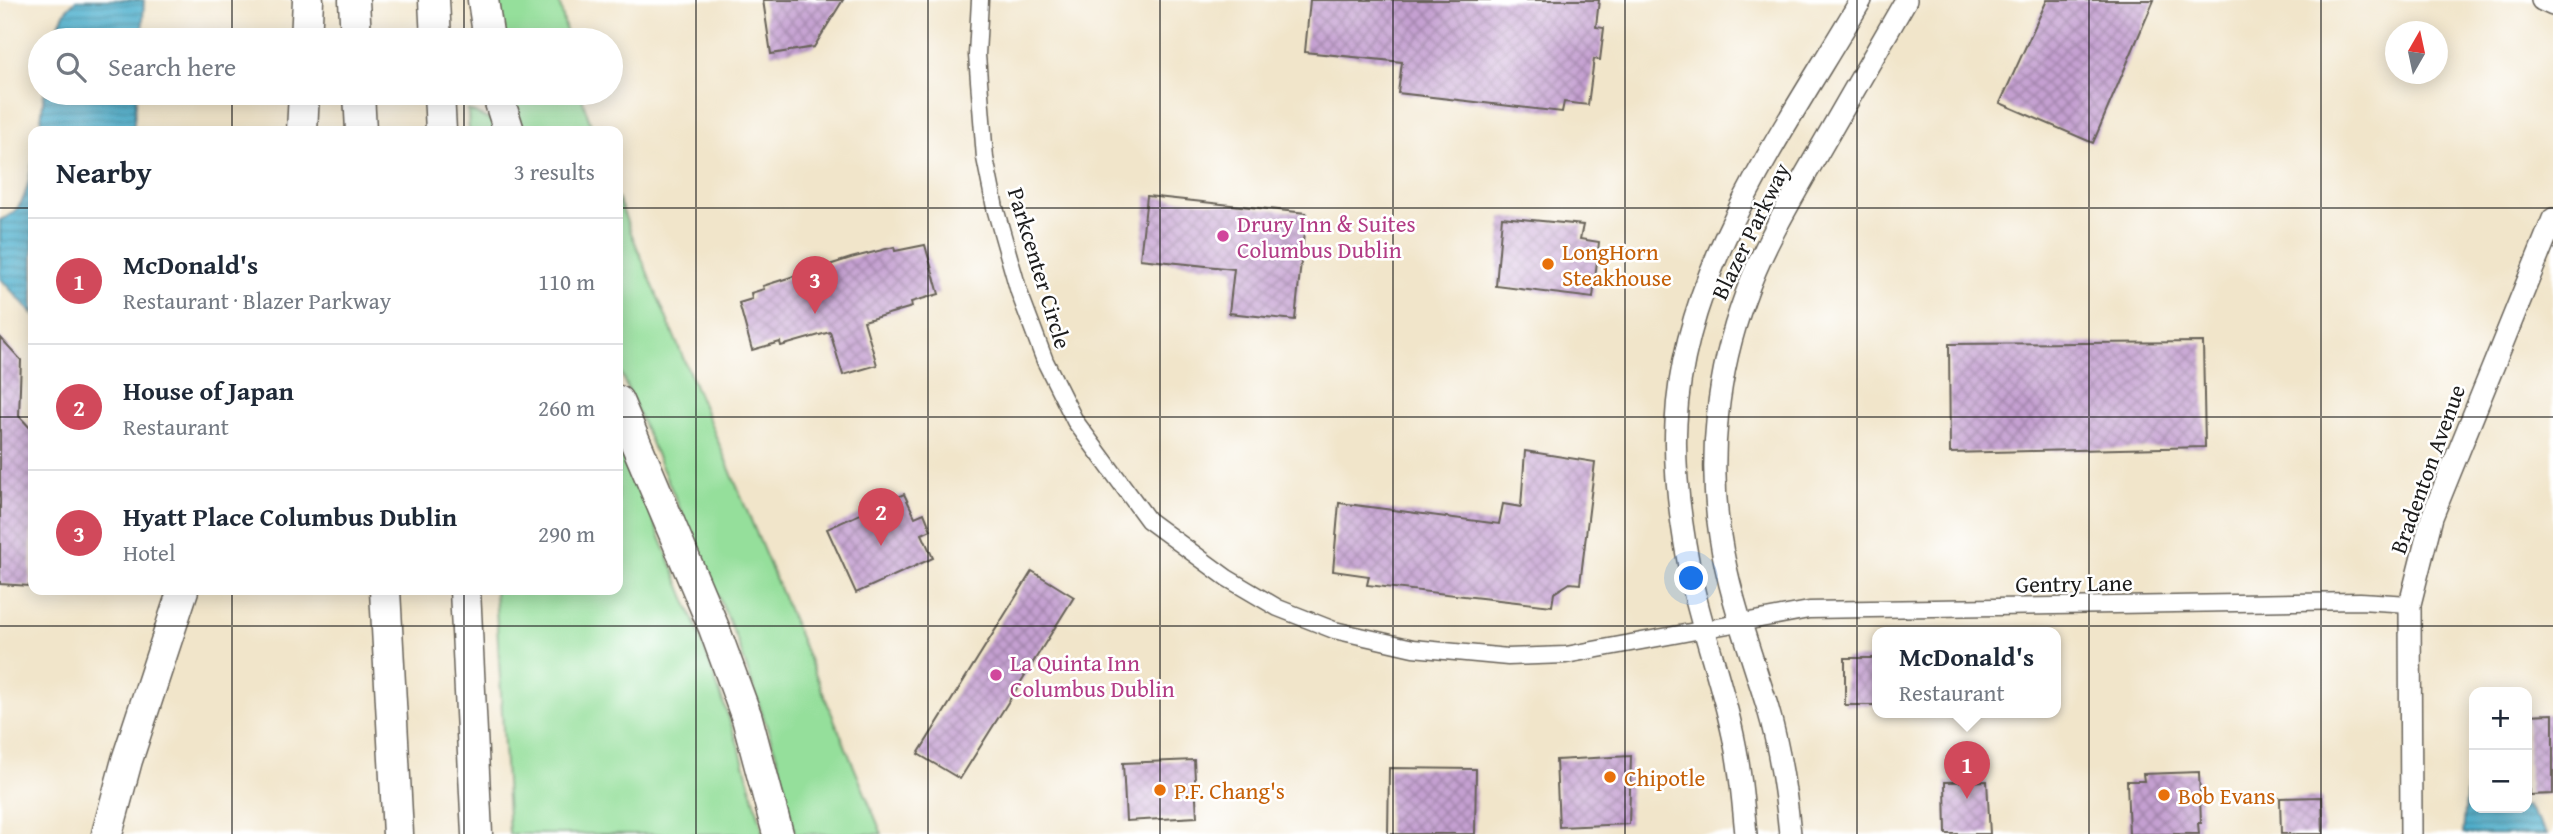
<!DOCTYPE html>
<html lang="en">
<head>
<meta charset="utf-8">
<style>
	body { margin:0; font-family:"Gentium Book Plus",serif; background:#f2f2f3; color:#1f2937 }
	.controls { position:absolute; right:21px; bottom:21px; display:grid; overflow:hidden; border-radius:14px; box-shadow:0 4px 18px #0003 }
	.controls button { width:63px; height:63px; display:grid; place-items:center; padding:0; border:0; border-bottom:2px solid #e0e1e3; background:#fff; color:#1f2937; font:35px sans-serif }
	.compass { position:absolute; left:2385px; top:21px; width:63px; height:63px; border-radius:50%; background:#fff; box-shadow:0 4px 18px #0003; rotate:9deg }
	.you { position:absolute; left:1692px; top:579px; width:24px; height:24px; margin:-18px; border:5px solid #fff; border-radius:50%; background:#1a73e8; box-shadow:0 0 0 10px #1a73e833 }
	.badge { display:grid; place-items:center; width:46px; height:46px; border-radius:50%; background:#d1495b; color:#fff; font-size:23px; font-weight:700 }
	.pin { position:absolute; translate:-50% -58px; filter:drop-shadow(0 2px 4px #0008) }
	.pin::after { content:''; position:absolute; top:37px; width:24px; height:21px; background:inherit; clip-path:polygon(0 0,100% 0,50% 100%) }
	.popup { position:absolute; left:1872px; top:627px; width:189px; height:91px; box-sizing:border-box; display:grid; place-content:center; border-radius:14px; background:#fff; filter:drop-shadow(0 2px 5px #0005); font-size:23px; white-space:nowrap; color:#747a83 }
	.popup b { font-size:26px; color:#1f2937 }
	.popup::after { content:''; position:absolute; left:50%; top:100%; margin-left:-14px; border:14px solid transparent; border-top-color:#fff }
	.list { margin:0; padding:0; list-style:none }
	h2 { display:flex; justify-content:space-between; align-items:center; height:91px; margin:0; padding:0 28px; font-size:30px }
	h2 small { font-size:23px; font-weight:400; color:#747a83 }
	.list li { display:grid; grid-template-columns:46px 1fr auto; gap:21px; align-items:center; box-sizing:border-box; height:126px; padding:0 28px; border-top:2px solid #e0e1e3 }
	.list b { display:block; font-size:26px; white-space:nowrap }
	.list p { margin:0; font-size:23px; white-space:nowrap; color:#747a83 }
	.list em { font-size:23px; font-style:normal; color:#747a83 }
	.icon { flex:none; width:38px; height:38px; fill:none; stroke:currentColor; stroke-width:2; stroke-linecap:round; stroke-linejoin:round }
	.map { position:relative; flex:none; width:2553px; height:834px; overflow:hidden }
	.search { position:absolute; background:#fff; box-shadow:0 4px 18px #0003; left:28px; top:28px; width:595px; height:77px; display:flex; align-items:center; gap:18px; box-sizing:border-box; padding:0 24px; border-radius:38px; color:#747a83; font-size:26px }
	.panel { position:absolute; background:#fff; box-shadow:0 4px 18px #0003; left:28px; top:126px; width:595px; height:469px; border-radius:14px }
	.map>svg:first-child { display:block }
</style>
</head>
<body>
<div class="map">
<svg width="2553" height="834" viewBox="0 0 2553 834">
	<defs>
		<pattern id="water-rules" width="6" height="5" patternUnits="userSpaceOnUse" patternTransform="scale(1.75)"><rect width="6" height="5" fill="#4fb1ce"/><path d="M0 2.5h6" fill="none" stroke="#418fa6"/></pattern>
		<pattern id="building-cross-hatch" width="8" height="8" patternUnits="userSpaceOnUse" patternTransform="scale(1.75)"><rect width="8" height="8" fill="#c5a0d1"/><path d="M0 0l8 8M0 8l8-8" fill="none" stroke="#9f82a9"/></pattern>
	</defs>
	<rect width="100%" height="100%" fill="#fff"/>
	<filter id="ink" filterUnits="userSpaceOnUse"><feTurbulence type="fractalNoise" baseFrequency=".0143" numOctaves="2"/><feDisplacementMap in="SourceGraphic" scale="14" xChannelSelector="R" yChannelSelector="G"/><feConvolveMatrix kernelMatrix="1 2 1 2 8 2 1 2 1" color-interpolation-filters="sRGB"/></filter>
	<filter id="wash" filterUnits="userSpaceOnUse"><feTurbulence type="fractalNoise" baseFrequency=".00686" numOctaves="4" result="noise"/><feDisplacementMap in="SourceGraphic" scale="28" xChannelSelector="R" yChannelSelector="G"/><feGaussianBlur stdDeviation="1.57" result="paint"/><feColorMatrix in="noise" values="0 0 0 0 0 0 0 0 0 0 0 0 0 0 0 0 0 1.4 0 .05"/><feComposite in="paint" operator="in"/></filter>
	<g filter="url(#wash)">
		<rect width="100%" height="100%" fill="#f1e5ca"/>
		<g fill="#95df9b" stroke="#587e5c" stroke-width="2">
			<path d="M494,0H559L568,40H501Z"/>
			<path d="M511,93H580L593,131H523Z"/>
			<path d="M468,110L496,123L499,131H469Z"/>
			<path d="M618,198L631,233L882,834H795L779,763L736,637L618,367Z"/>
			<path d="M618,434L696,625L740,750L764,834H509L495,590H618Z"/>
		</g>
		<g fill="url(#water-rules)" stroke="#366675" stroke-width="2">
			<path d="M76,0H144L142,40H51L66,10Z"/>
			<path d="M44,93H137L133,131H40Z"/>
			<path d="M33,161V314L0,278V220C27,210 27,186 33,161Z"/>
			<path d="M2474,780V808L2527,806L2547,834H2463L2467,787Z"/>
		</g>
		<g id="blocks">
			<g fill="url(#building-cross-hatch)">
				<path d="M763,0H843L814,47L771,54Z"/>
				<path d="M1310,0H1599L1596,27L1604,28L1600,60L1594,59L1588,105L1564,102L1562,112L1398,93L1402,62L1305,52Z"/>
				<path d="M2047,0H2154L2093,143L2000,103Z"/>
				<path d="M1147,196L1306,213L1295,320L1229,313L1234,269L1140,259Z"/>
				<path d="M1502,217L1583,225L1580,239L1599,242L1593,298L1496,286Z"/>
				<path d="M925,245L939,294L911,302L912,307L864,321L877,365L843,375L830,332L781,346L780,342L752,350L739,303L752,299L751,293L764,289L763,286L851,258L894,247L895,251Z"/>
				<path d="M0,337L21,360L19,416L33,431L30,586L0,584Z"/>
				<path d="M2203,342L2205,447L1950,453L1949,344Z"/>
				<path d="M1525,451L1595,462L1580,584L1570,583L1554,593L1552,606L1367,585L1369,576L1333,571L1339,503L1499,524L1503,504L1521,507Z"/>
				<path d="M904,494L915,517L924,513L931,530L922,534L933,558L856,593L827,529Z"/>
				<path d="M1032,571L1074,597L960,779L918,754Z"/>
				<rect x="1845" y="658" width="33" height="47"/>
				<path d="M2553,714V794L2529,795L2527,715Z"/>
				<path d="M1631,756L1629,824L1559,827L1556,760Z"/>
				<path d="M1194,760L1197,817L1126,821L1123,763Z"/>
				<path d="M1389,768L1476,769L1475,834H1388Z"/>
				<path d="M2199,772L2201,823H2198L2199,834H2129L2127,781H2144L2143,774Z"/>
				<path d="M1987,781L1990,834H1946L1945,782Z"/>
				<path d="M2322,797L2323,834H2281L2280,798Z"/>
			</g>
		</g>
	</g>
	<g filter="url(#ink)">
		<use href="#blocks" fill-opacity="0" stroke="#676259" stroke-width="2"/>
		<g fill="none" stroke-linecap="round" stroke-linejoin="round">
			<g stroke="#676259" stroke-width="19">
				<path id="minor" d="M980,0L977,55L985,158L995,208L1019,292L1045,361L1075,421L1148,520L1227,578L1278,608L1334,630L1413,648L1508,657L1566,655L1809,610L2360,601L2410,604"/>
			</g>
			<g stroke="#676259" stroke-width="24">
				<g id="tertiary">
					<path d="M2542,0L2553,5"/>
					<path d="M1746,834C1743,804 1741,774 1735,745C1725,692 1706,642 1694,591C1683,539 1673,476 1676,423C1683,267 1785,130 1861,0"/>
					<path d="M1790,834C1786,792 1780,750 1768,709C1751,652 1729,596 1720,536C1708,458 1717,372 1745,297C1763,246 1792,198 1819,151C1848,101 1877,50 1906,0"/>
					<path d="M2411,834L2410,604L2432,517L2553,219"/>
				</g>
			</g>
			<g stroke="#676259" stroke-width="33">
				<g id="motorway">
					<path d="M354,0L356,40"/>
					<path d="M434,0L436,40"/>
					<path d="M483,0L489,40"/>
					<path d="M306,40L308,0"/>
					<path d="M359,93L361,131"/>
					<path d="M439,93L441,131"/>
					<path d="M497,93L509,131"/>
					<path d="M302,131L304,93"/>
					<path d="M618,401L714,628L747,718L778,834"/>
					<path d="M385,590L398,834"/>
					<path d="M465,590L477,834"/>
					<path d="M107,834L127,760L183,590"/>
				</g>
			</g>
			<use href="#minor" stroke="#fff" stroke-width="16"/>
			<use href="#tertiary" stroke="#fff" stroke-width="21"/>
			<use href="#motorway" stroke="#fff" stroke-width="30"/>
		</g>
	</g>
	<path fill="none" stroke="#1c1c1c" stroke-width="2" stroke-opacity="0.55" d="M232,0V40M464,0V40M696,0V834M928,0V834M1160,0V834M1393,0V834M1625,0V834M1857,0V834M2089,0V834M2321,0V834M232,93V131M464,93V131M0,208H33M618,208H2553M0,417H33M618,417H2553M232,590V834M464,590V834M0,626H2553"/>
	<g fill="#d1479c" stroke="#fff" stroke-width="2.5">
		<circle cx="1223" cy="236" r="7"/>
		<circle cx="996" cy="675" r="7"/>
	</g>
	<g fill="#e8710a" stroke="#fff" stroke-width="2.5">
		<circle cx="1548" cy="264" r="7"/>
		<circle cx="1610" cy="777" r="7"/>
		<circle cx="1160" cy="790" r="7"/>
		<circle cx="2164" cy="795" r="7"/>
	</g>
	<g text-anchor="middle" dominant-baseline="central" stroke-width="5" stroke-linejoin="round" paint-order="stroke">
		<g font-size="23" fill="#b23c85" stroke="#fff" text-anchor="start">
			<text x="1237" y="223">Drury Inn &amp; Suites<tspan x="1237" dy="26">Columbus Dublin</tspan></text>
			<text x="1010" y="662">La Quinta Inn<tspan x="1010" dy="26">Columbus Dublin</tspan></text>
		</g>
		<g font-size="23" fill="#1c1c1c" stroke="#fff">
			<text transform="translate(1750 231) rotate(-64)">Blazer Parkway</text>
			<text transform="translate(1040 268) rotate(73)">Parkcenter Circle</text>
			<text transform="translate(2427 469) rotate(-70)">Bradenton Avenue</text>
			<text transform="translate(2074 583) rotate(-1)">Gentry Lane</text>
		</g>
		<g font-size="23" fill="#c56008" stroke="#fff" text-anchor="start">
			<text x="1562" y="251">LongHorn<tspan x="1562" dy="26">Steakhouse</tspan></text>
			<text x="1624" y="777">Chipotle</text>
			<text x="1174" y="790">P.F. Chang's</text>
			<text x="2178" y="795">Bob Evans</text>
		</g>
	</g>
</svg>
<div class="controls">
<button>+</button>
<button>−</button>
</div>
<svg class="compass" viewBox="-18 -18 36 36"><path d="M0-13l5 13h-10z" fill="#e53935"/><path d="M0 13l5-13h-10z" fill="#747a83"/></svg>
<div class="you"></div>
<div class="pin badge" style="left:1967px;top:799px">1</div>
<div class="popup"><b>McDonald's</b>Restaurant</div>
<div class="pin badge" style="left:881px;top:546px">2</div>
<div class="pin badge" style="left:815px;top:314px">3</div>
<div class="search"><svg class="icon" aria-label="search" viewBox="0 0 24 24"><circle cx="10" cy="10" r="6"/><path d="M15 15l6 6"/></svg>Search here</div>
<section class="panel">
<h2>Nearby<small>3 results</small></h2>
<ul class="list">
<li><span class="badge">1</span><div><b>McDonald's</b><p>Restaurant · Blazer Parkway</p></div><em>110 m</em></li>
<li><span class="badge">2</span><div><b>House of Japan</b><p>Restaurant</p></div><em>260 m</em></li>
<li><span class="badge">3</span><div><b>Hyatt Place Columbus Dublin</b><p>Hotel</p></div><em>290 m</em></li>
</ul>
</section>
</div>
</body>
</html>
